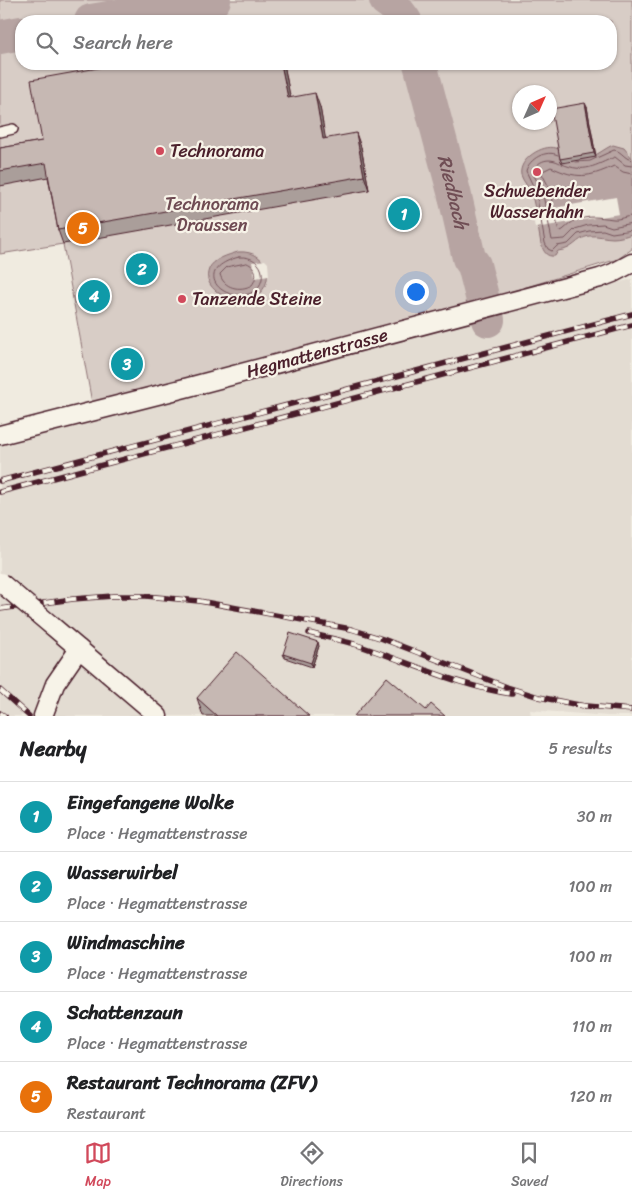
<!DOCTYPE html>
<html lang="en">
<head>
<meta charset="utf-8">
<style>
	body { margin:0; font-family:Sriracha,sans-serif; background:#f2f2f2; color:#202124 }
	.compass { position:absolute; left:512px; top:85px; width:45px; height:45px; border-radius:50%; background:#fff; box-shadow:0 1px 4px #0004; rotate:45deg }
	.you { position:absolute; left:415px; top:291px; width:18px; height:18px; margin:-12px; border:4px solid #fff; border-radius:50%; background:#1a73e8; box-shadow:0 0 0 8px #1a73e833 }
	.badge { display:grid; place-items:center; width:32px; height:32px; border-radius:50%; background:#d1495b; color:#fff; font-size:16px; font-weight:700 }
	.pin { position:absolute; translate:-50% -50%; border:2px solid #fff; box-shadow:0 1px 5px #0006 }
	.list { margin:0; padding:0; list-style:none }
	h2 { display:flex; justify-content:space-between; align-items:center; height:65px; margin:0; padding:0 20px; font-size:21px }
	h2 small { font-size:16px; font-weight:400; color:#757577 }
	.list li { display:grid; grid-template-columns:32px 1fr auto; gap:15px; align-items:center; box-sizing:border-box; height:70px; padding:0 20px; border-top:1px solid #e0e0e0 }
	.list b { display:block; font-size:19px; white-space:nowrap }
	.list p { margin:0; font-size:16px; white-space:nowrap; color:#757577 }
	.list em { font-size:16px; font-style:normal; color:#757577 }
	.icon { flex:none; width:28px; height:28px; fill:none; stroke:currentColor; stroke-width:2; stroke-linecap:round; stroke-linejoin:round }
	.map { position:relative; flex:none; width:632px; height:716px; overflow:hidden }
	.search { position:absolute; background:#fff; box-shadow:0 1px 4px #0004; left:15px; right:15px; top:15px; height:55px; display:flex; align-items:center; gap:12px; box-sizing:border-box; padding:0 18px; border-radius:20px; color:#757577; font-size:19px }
	.sheet { height:415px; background:#fff }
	nav { display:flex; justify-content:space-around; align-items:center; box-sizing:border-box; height:70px; border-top:1px solid #e0e0e0; background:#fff; font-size:14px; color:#757577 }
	nav a { display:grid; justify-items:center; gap:2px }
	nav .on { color:#d1495b }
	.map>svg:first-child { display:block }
</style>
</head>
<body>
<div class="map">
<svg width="632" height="716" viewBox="0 0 632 716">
	<rect width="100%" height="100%" fill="#f0ebe0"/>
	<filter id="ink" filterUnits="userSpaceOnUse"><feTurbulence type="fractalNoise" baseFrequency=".02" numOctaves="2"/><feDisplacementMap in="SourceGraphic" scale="10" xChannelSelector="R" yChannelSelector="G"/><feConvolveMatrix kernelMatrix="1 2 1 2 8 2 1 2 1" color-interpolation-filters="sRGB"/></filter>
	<g filter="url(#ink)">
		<path fill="#e3dcd2" d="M632,279V716H608L530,710L531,716H0V446Z"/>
		<path fill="#d8cdc6" stroke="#917678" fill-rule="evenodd" d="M0,0H632V249L618,259L507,293L92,403L63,244L0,254ZM21,21H611V64H21ZM520,92H550V122H520Z"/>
		<g fill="#b7a4a2" stroke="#8b6f72">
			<path d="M613,145L624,148L632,158V234C626,236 619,238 613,238C605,238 598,235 589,236C575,239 575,249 558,251L555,256C546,257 544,252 541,244C538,228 536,211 532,195C530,188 523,182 521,175C518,159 543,144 556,148C568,152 574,159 589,157C597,156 605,148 613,145Z"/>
			<path d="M238,252C275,249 277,296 244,300C229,302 201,288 209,269C213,259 228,255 238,252Z"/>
		</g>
		<g fill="#f0ebe0">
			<path d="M616,197L619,214L535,228L532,212Z"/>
			<path d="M265,260L268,263L269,276L255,278L252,262Z"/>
		</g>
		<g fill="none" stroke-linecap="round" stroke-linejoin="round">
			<g stroke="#76545b" stroke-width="1">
				<path d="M558,155C546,149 529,159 526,171L536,192L545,243L548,249L552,251L557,246L568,244L578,234L589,231L603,230L612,233L632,230"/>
				<path d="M576,162L590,161L614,150C622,151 624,159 632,160"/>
				<path d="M560,163C549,157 538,160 532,172L542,190L552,240L565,239L575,229L588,225L603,224L612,227L632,223"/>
				<path d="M562,164C585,174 595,165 615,157L625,165L632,166"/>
				<path d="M632,174L623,172L614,166C588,178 577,179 551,167L541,172L549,187L559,232C565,230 568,224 574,221C589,215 598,217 613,219C619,220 626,216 632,216"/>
				<path d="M239,257C268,255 270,290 245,295C219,299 193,269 239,257Z"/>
				<path d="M247,263C257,267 258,277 252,285C240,292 223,288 220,274L227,267Z"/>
			</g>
			<g stroke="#b7a4a2" stroke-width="34">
				<path d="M386,0L393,5L405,21"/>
				<path d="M91,21L214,0"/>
				<path d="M0,37L21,33"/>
				<path id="s1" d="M420,64L454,192L469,258L474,265L488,320"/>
			</g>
			<g stroke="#4a1f2b" stroke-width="12">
				<path id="lane" d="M0,132L13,129"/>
			</g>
			<g stroke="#4a1f2b" stroke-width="21">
				<g id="street">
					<path d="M0,435L185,388L600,278L613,273L632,263"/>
					<path d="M51,625L158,716"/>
					<path d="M43,716L55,684L79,649"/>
				</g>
			</g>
			<use href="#lane" stroke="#f7f3e8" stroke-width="9"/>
			<use href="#street" stroke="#f7f3e8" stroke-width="18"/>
			<g stroke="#4a1f2b" stroke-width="5.5">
				<g id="rail">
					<path d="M0,481L632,314"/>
					<path d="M0,492L632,325"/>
					<path d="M0,609L73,599L113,596H146L199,601L351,629L383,639L507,687L539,697L584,706"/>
					<path d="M309,633C324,637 340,640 354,644C407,661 457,686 512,694"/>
					<path d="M0,690L29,716"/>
					<path d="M576,705L632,710"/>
					<path d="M0,713L5,716"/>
				</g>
			</g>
			<use href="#rail" stroke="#f7f3e8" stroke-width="4" stroke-dasharray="11" stroke-linecap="butt"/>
			<g stroke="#4a1f2b" stroke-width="21" stroke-linecap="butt">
				<path id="street-bridge" d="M0,582L51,625"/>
			</g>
			<use href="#street-bridge" stroke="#f7f3e8" stroke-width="18"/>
		</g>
		<g fill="#aa9e9a" stroke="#4a1f2b">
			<path d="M284,64L290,97L320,107L325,138L361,147L369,190L63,244L58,230L48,177L0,186V148L42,141Z"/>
			<path d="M587,107L596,157L562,163L560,159Z"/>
			<path d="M319,646L312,667L285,658L283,654Z"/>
			<path d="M197,698L309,716H203Z"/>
		</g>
		<g fill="#8b817d" stroke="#4a1f2b">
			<path d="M281,64H284L293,112L288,98Z"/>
			<path d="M315,93L320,107L328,153L323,139Z"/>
			<path d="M585,103L587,107L596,157L594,153Z"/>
			<path d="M356,133L361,147L369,190L364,176Z"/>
			<path d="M318,642L319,646L312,667L311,663Z"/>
		</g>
		<g fill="#c6b8b3" stroke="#4a1f2b">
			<path d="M120,64H281L288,98L315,93L323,139L356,133L364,176L58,230L46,163L0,171V148L42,141L31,80Z"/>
			<path d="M585,103L594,153L560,159L551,109Z"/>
			<path d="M290,633L318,642L311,663L283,654Z"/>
			<path d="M237,652L309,716H217L197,698Z"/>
			<path d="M387,677L426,710L431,704L445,716H354Z"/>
		</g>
	</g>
	<g fill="#d1495b" stroke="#f7f3e8" stroke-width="2">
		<circle cx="160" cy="151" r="5"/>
		<circle cx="537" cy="172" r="5"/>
		<circle cx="182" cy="299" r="5"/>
	</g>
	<g text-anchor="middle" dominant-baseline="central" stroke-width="4.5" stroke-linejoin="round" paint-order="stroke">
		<g font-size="18" fill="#4a1f2b" stroke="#f7f3e8" text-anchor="start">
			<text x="170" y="151">Technorama</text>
			<text x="537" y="191" text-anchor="middle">Schwebender<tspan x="537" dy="21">Wasserhahn</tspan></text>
			<text x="192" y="299">Tanzende Steine</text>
		</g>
		<g font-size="18" fill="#6e4a52" stroke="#f7f3e8">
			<text x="212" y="204">Technorama<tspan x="212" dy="21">Draussen</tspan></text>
		</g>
		<g font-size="18" fill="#4a1f2b" stroke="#f7f3e8">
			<text transform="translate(317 353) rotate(-15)">Hegmattenstrasse</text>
		</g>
		<g font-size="19" font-style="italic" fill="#704e55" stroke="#f7f3e8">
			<text stroke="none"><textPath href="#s1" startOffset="132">Riedbach</textPath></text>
		</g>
	</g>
</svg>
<svg class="compass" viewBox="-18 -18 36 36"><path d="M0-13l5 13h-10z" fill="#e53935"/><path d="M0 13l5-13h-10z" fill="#757577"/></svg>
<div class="you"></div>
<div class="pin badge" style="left:404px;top:214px;background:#0f9aa8">1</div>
<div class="pin badge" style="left:142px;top:269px;background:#0f9aa8">2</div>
<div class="pin badge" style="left:127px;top:364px;background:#0f9aa8">3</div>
<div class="pin badge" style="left:94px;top:296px;background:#0f9aa8">4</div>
<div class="pin badge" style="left:83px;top:228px;background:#e8710a">5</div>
<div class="search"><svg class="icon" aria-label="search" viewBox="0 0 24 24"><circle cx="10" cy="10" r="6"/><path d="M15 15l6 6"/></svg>Search here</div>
</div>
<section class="sheet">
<h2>Nearby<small>5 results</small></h2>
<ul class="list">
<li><span class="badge" style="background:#0f9aa8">1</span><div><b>Eingefangene Wolke</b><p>Place · Hegmattenstrasse</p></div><em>30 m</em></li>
<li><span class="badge" style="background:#0f9aa8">2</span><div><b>Wasserwirbel</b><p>Place · Hegmattenstrasse</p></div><em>100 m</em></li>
<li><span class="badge" style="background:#0f9aa8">3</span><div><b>Windmaschine</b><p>Place · Hegmattenstrasse</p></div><em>100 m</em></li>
<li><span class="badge" style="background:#0f9aa8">4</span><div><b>Schattenzaun</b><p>Place · Hegmattenstrasse</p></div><em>110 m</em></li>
<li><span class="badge" style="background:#e8710a">5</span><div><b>Restaurant Technorama (ZFV)</b><p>Restaurant</p></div><em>120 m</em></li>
</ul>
</section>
<nav>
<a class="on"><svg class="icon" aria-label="map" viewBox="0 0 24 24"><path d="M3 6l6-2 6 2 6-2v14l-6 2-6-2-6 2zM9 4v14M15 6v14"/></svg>Map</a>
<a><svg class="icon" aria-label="directions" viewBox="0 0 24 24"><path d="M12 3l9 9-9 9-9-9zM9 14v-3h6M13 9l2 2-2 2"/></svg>Directions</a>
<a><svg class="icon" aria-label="saved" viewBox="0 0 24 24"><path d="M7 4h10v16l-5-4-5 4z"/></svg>Saved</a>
</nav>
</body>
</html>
